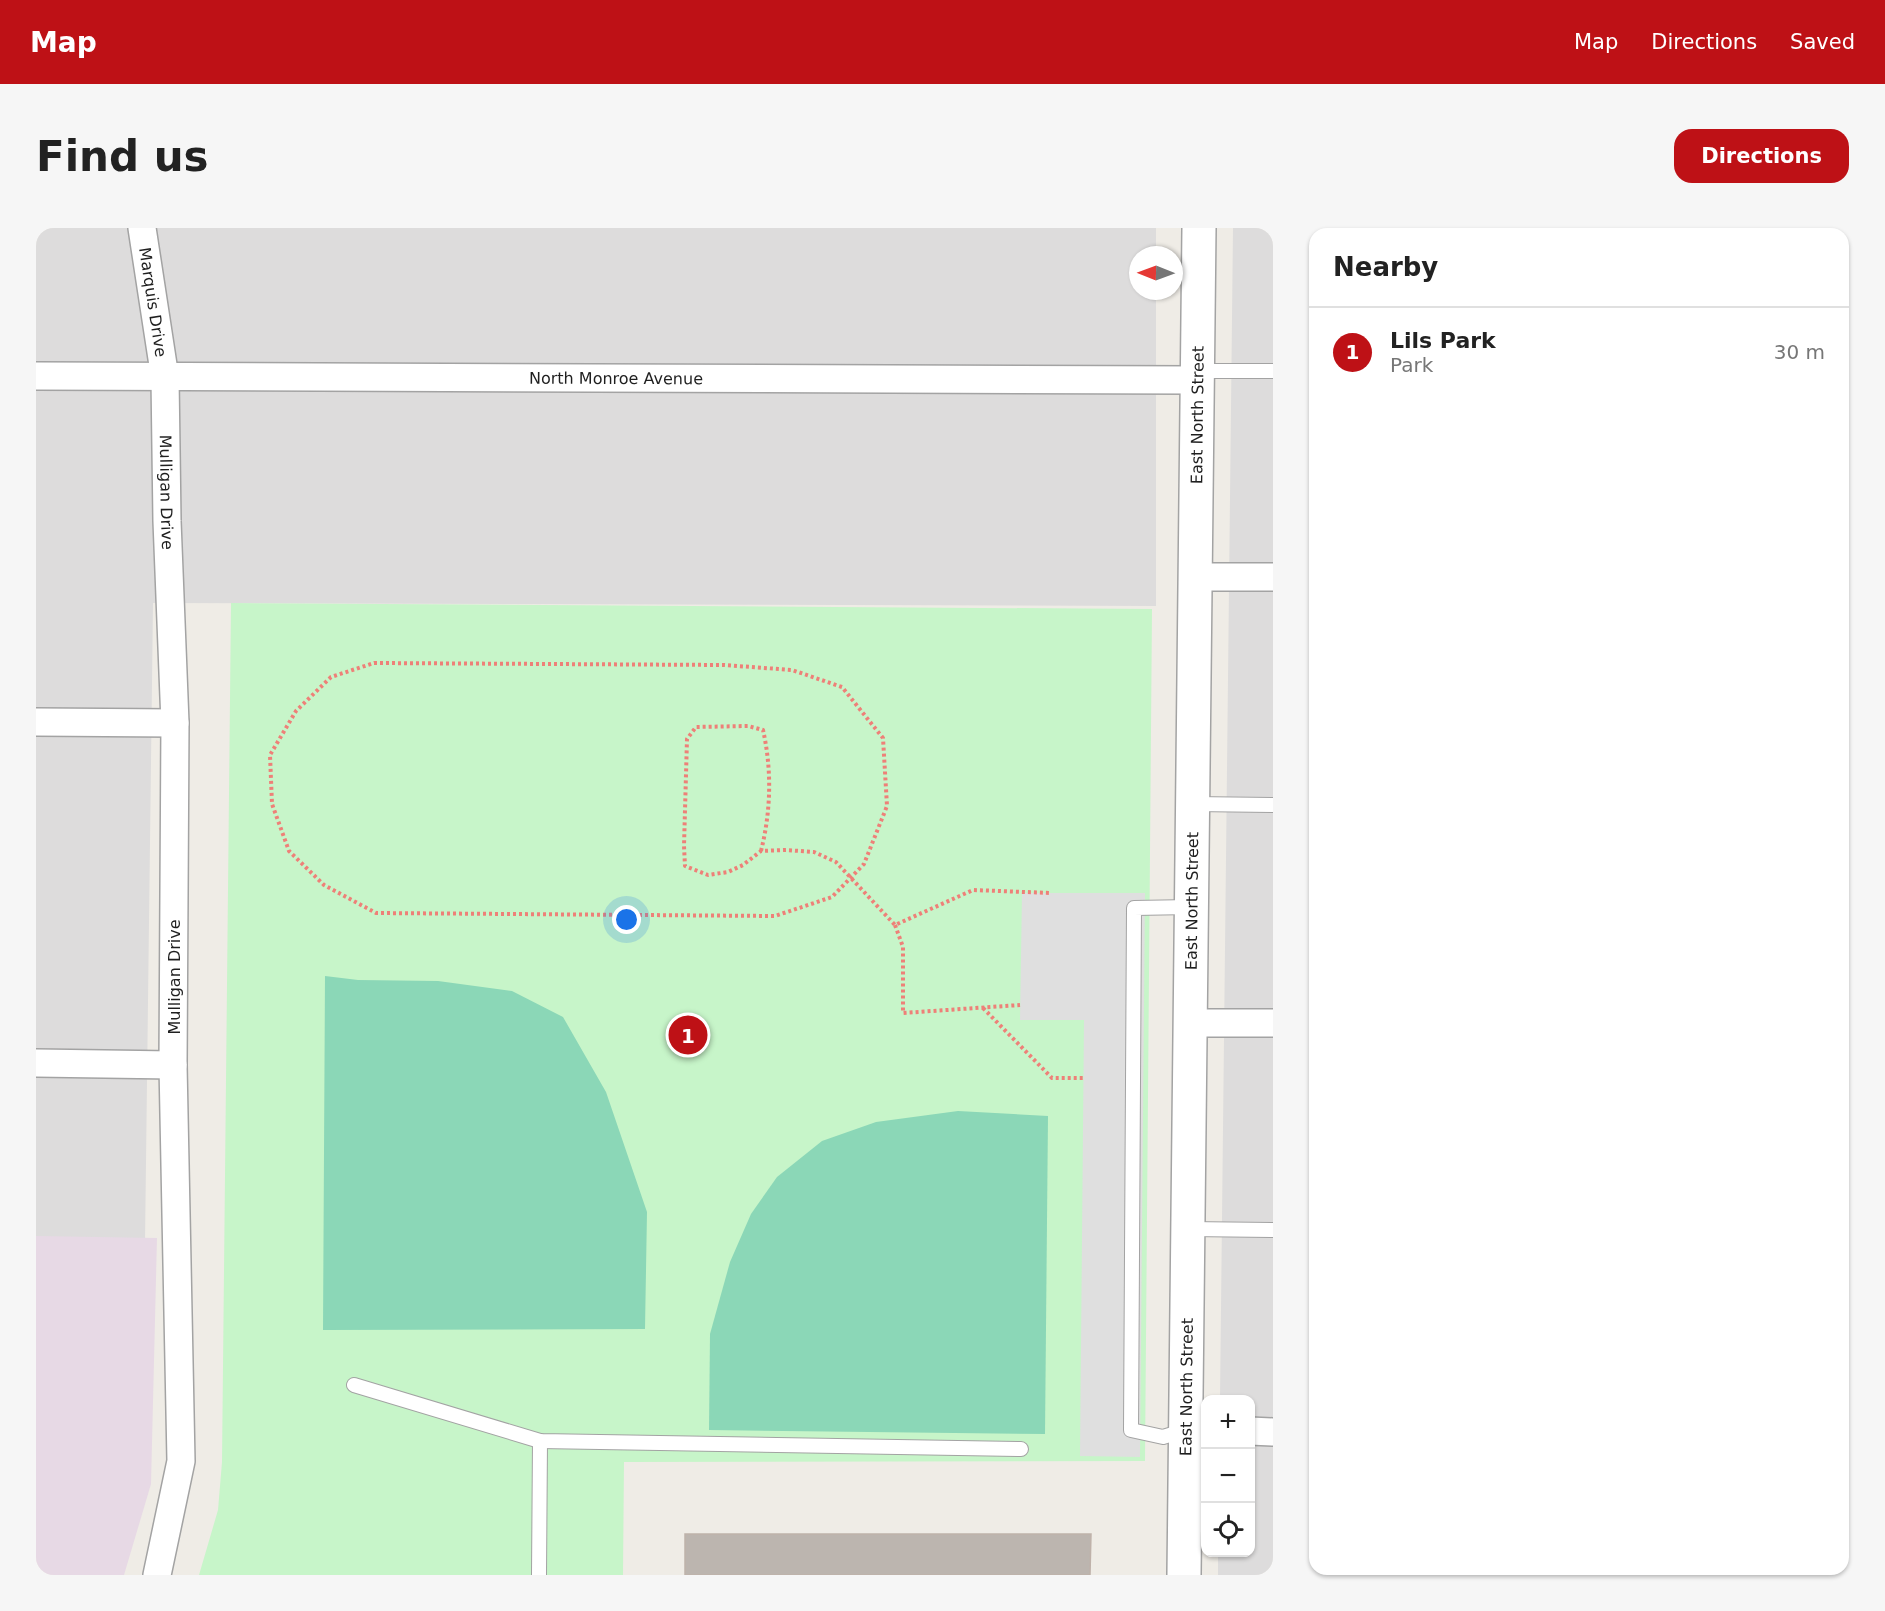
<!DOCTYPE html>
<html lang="en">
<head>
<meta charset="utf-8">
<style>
	body { margin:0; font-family:"DejaVu Sans",sans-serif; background:#f6f6f6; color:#222 }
	.controls { position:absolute; right:18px; bottom:18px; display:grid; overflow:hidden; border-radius:12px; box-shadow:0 2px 4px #0004 }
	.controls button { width:54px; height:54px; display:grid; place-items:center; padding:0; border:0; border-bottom:2px solid #e0e0e0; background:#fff; color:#222; font:30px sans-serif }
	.compass { position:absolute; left:1093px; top:18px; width:54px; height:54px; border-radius:50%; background:#fff; box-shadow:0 2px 4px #0004; rotate:271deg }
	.you { position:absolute; left:591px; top:692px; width:21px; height:21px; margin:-15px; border:4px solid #fff; border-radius:50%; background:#1a73e8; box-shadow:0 0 0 9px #1a73e833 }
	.badge { display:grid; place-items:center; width:39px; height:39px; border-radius:50%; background:#be1116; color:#fff; font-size:20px; font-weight:700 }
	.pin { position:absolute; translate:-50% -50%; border:3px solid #fff; box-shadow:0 2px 6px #0006 }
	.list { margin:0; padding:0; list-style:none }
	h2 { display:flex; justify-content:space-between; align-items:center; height:78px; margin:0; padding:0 24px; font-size:26px }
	h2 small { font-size:20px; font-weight:400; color:#767676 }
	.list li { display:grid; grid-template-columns:39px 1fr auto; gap:18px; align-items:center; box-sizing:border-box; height:90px; padding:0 24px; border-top:2px solid #e0e0e0 }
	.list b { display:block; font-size:22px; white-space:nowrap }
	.list p { margin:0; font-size:20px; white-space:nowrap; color:#767676 }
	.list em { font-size:20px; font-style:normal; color:#767676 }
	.icon { flex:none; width:33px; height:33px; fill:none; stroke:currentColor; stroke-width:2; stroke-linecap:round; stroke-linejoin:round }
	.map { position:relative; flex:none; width:1237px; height:1347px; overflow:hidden; border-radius:18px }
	header { display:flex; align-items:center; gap:36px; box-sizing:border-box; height:84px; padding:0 30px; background:#be1116; color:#fff }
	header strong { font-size:28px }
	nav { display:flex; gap:33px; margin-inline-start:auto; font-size:21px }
	.intro { display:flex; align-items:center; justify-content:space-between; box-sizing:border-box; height:144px; padding:0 36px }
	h1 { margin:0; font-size:42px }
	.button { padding:15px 27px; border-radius:18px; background:#be1116; color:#fff; font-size:21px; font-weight:700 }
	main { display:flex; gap:36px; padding:0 36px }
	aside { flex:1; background:#fff; border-radius:18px; box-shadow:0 2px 4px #0004 }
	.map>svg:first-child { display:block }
</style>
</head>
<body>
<header>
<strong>Map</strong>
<nav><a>Map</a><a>Directions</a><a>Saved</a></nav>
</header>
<div class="intro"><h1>Find us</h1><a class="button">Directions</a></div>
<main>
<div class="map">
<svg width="1237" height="1347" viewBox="0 0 1237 1347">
	<rect width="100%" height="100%" fill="#efece6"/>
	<g fill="#dddcdc">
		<path d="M0,0H1120V27H1102V63H1120V378L117,375L109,1014L0,1012Z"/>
		<path d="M1197,0H1237V1347H1182V1325L1214,1324V1172L1184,1171Z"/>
	</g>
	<path fill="#e7d9e5" d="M0,1008L121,1010L115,1256L88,1347H0Z"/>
	<path fill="#c7f5c9" d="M195,375L1116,381L1109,1233L588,1234L587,1347H163L182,1282L186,1234Z"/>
	<g fill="#8bd7b7">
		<path d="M289,748L322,752L402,753L476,763L527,789L570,864L611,984L609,1101L287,1102Z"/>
		<path d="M922,883L1012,888L1009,1206L673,1202L674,1106L694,1034L715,986L741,949L786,913L840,894Z"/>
	</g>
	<path fill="#dfdfdf" d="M986,665H1109L1104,1229L1044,1228L1048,792H984Z"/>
	<path fill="#bcb5af" stroke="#bfb2aa" stroke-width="1.5" d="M649,1306H1055L1054,1347H649Z"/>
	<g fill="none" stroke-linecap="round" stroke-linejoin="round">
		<g stroke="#a3a3a3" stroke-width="16">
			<g id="service">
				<path d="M1161,143H1237"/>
				<path d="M1157,576L1237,577"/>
				<path d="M1152,1001L1237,1002"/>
				<path d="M318,1157L504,1213L985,1221"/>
				<path d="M1150,1202L1127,1209L1095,1202L1098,680L1155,679"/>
				<path d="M503,1347L504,1213"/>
			</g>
		</g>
		<g stroke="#a3a3a3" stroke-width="30">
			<g id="minor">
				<path id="s1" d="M106,0L129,150L131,293L139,495L137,837L145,1233L121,1347"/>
				<path id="s2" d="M0,148L1161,152"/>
				<path d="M1159,349H1237"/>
				<path d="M0,494L139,495"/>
				<path d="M1153,795H1237"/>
				<path d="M0,835L137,837"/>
				<path d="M1214,1203L1237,1204"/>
			</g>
		</g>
		<g stroke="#a3a3a3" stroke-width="36">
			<g id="tertiary">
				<path id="s3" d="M1148,1347L1163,0"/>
			</g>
		</g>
		<g stroke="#ee8078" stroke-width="4" stroke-dasharray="3 3" stroke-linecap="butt">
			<path d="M338,435L688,437L756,442L806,459L847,510L851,578L828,636L796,669L739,688L340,685L288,657L253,623L236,576L234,527L260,483L295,449Z"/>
			<path d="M725,623C735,583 736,542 727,502L712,498L660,499L651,511L648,618L649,638L672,647L692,644L707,637L725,623L750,622L778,624L800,634L859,697L937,662L1015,665"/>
			<path d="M859,697L867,719V785L984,777"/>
			<path d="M947,780L1016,850H1048"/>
		</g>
		<use href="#service" stroke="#fff" stroke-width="14"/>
		<use href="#minor" stroke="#fff" stroke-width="27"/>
		<use href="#tertiary" stroke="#fff" stroke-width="33"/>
	</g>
	<g text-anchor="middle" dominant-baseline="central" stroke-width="5" stroke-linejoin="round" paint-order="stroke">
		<g font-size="16" fill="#1f1f1f" stroke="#fff">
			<text stroke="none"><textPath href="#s1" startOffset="75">Marquis Drive</textPath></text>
			<text stroke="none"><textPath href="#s2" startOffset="580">North Monroe Avenue</textPath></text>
			<text stroke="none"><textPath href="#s3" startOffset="1160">East North Street</textPath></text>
			<text stroke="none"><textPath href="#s1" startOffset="266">Mulligan Drive</textPath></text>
			<text stroke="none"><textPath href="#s3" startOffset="674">East North Street</textPath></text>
			<text transform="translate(138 749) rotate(-90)">Mulligan Drive</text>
			<text stroke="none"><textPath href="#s3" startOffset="188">East North Street</textPath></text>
		</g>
	</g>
</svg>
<div class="controls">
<button>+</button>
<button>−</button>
<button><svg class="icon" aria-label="locate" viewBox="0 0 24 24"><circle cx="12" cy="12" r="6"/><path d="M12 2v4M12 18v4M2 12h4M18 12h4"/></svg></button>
</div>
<svg class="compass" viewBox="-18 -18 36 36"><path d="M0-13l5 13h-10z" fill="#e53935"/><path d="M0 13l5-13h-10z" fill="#767676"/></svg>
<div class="you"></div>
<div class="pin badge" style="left:652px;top:807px">1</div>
</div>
<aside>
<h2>Nearby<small></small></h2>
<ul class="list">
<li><span class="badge">1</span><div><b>Lils Park</b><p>Park</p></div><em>30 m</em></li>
</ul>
</aside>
</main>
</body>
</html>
